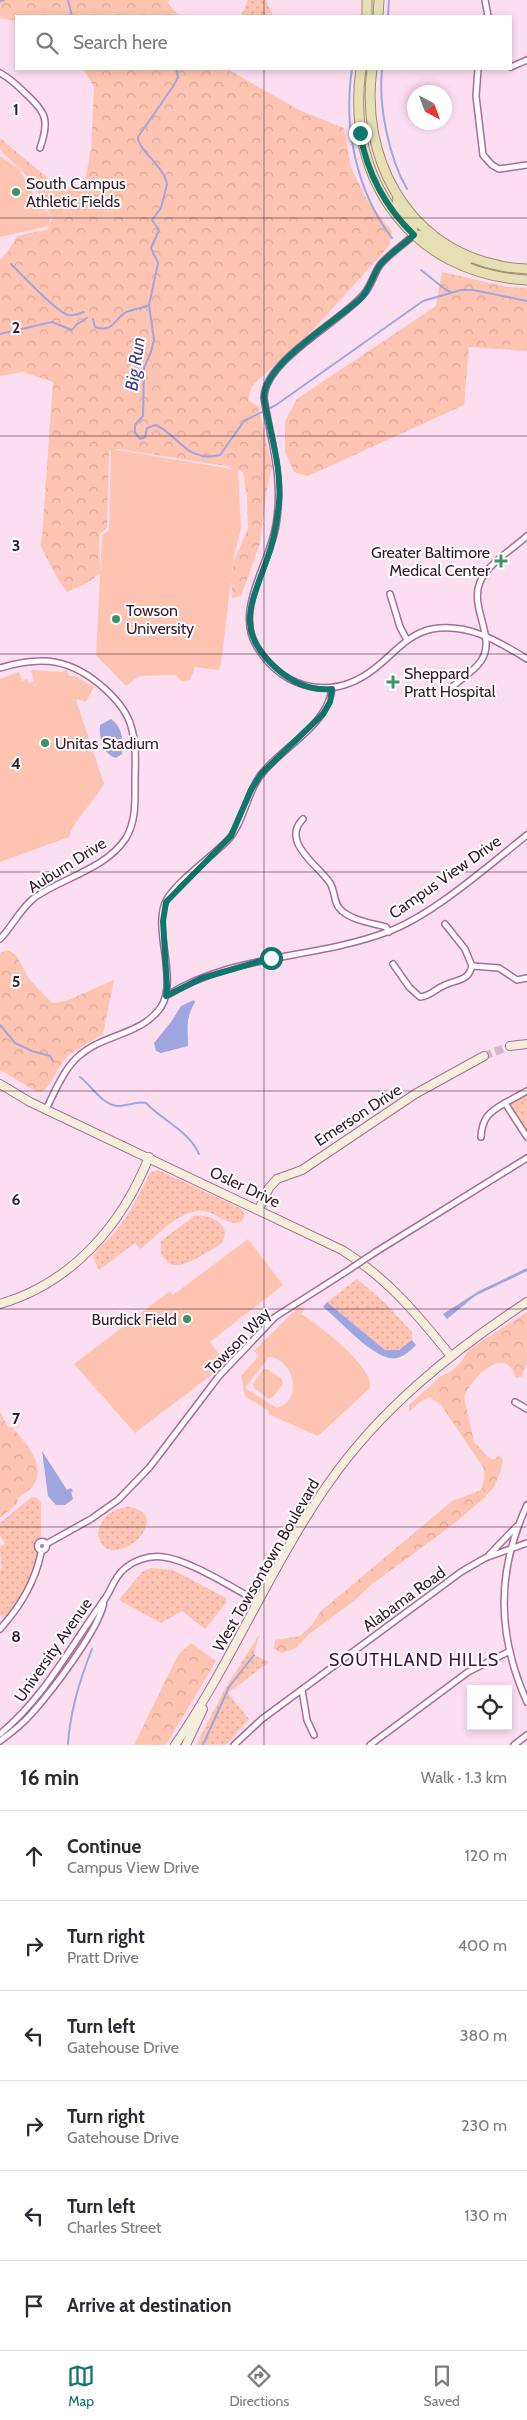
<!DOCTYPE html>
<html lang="en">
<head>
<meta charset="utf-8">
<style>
	body { margin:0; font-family:Cabin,sans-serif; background:#f2f2f3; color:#2b2b33 }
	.controls { position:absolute; right:15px; bottom:15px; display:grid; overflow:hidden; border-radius:0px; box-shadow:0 2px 8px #0003 }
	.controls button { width:45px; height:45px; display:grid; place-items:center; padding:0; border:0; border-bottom:1px solid #e1e1e2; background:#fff; color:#2b2b33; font:25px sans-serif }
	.compass { position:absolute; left:407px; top:85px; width:45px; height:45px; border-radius:50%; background:#fff; box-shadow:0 2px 8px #0003; rotate:139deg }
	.stop { position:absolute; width:15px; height:15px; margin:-11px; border:4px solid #0f766e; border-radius:50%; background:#fff }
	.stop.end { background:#0f766e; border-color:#fff; box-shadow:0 1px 5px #0008 }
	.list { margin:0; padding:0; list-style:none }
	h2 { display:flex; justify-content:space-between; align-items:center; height:65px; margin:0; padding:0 20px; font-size:21px }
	h2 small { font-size:16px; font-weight:400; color:#7c7c81 }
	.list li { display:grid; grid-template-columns:32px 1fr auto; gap:15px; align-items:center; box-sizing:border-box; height:90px; padding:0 20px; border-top:1px solid #e1e1e2 }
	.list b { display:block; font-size:19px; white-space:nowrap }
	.list p { margin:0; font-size:16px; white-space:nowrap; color:#7c7c81 }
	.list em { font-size:16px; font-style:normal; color:#7c7c81 }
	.icon { flex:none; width:28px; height:28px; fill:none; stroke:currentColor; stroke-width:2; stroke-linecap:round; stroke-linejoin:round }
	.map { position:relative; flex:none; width:527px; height:1745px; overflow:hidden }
	.search { position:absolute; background:#fff; box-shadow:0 2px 8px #0003; left:15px; right:15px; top:15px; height:55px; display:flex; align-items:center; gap:12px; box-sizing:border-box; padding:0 18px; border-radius:0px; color:#7c7c81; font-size:19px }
	.sheet { height:605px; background:#fff }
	nav { display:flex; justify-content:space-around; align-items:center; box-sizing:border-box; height:70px; border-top:1px solid #e1e1e2; background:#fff; font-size:14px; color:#7c7c81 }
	nav a { display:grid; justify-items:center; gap:2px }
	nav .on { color:#0f766e }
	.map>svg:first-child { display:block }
</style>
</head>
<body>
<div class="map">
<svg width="527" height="1745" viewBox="0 0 527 1745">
	<defs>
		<pattern id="grass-dots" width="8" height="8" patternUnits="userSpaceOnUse" patternTransform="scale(1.25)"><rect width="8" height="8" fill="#fec4b1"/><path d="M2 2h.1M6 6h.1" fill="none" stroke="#daa899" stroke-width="1.8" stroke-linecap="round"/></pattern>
		<pattern id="forest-crowns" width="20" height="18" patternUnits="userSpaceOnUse" patternTransform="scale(1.25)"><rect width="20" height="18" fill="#fec4b1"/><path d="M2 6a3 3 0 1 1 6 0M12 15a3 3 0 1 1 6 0" fill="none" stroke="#daa899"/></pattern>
	</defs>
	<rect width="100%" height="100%" fill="#fcdef1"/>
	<g fill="url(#grass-dots)">
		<path d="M248,0H266L273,16H241Z"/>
		<path d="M527,1093V1136L507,1104Z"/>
		<path d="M158,1170L240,1208L245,1215L242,1221C229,1229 214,1209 198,1211C174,1214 158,1236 140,1249L135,1243L99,1270L93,1257C97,1247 109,1240 116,1231C130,1213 140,1194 150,1173Z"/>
		<path d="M194,1216C211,1214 234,1225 221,1244C211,1250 184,1268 173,1265C168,1264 164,1258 161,1254V1241Z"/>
		<path d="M357,1279L384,1302L412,1332V1340C403,1348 398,1353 385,1350L327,1302Z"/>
		<path d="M32,1497L37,1498L41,1503V1539L36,1545L39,1552C31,1580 19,1601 2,1623L3,1617L0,1615V1570L2,1569C1,1565 0,1551 0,1546L5,1544L0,1535V1523Z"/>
		<path d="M130,1507C179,1517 106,1579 98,1534C100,1517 114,1507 130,1507Z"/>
		<path d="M151,1568L173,1570L226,1598V1603L205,1629L182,1611L161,1623L119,1600L142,1572Z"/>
		<path d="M259,1635L254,1655L269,1662L228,1693L249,1719L226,1745H196L225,1689Z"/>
	</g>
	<g fill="url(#forest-crowns)">
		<path d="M0,0H169L168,3L179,16H16V21L0,18Z"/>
		<path d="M83,69H227L299,110L344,128L351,168L367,200L392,231L389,246L313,330L252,386L248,400L258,406L272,467L267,488L260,544L241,596L232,598L231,579L234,561L248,528L247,497L243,472L226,466L119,449L109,451L107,528L99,535L100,573L89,582L67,592L59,581L40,545L42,537L53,382L23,372L0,376V260L9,250L17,236L48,229L52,218L29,178L0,150V138L50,180L74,188L84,185L91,150L94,87Z"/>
		<path d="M442,272L508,287L527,288V351L469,347L464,405L308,476L294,472L285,452V421L297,399L436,306Z"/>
		<path d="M7,950L16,955L29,979L52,1003L66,1001L114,980L103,1034C92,1041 79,1047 69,1055C58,1064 52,1086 41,1092L34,1090L0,1070V953Z"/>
		<path d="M527,1312V1363L521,1377L516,1378C514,1374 512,1367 508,1365C493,1354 468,1385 464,1397L474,1442L490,1459H495L499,1455L503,1460L501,1470L494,1487L484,1498L451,1526L372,1584L354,1601L309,1634L296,1648L282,1653L274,1649L275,1640L300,1636L312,1625L320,1612L452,1501L481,1490L485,1476L483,1467L441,1405L430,1397L421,1401L409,1412V1405L441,1376L450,1372L461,1362L468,1350Z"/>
		<path d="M0,1412L8,1427L13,1428C25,1443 48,1465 33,1486C29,1491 22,1494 18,1498L17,1504L0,1518Z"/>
		<path d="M191,1643L216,1661L166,1745H134L178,1655Z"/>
	</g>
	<g fill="#fec4b1" fill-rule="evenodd">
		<path d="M0,156L19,169L38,202L51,216L49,226L0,237Z"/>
		<path d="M111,449L238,470L241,529L234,556L221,664L218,670L195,667L190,680L182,681L175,675L139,676L126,686L96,655L102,535L109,530Z"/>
		<path d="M31,670L61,672L67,670L69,676H75L94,687L86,702L78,699L76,700L104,784C95,800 72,823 69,837L0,862V679L19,672L22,681L27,679L29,683L34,681Z"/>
		<path d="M248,1239L283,1285L210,1342L226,1364L135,1433L74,1364L170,1291L173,1295Z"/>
		<path d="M299,1306L305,1309L301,1314C317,1323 379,1371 369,1389L318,1436L268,1414L269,1411L245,1396L241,1376L259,1356L254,1351ZM269,1357C294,1359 304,1400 277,1408L245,1388Z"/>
		<path d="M263,1369H267L282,1379L283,1384L273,1397L268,1399L254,1388L253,1384Z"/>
	</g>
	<g fill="#9fa6df">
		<path d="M111,719C123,728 123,740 122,754L116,758C102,754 99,737 100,725Z"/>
		<path d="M194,1000L195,1002C185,1020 188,1026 188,1046L161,1053L156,1051L154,1043L171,1022L181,1006Z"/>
		<path d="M527,1268V1271L475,1296L447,1319L443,1314L479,1291Z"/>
		<path d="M327,1302L385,1350H399L412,1340L416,1345C411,1350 405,1356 397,1358C376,1363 340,1320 323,1307Z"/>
		<path d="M42,1451L67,1490L71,1488L73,1491L71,1492L73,1499L65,1505H56L48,1496Z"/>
	</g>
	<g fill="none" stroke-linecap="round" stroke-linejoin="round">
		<g stroke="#9fa6df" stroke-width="2">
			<path d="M68,0L72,16"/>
			<path d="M0,1L4,0"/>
			<path d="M388,16L389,0"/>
			<path d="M176,69L178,77L174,85L138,137C137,149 164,166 167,184L161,208L152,220L159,230L151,248L158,263L149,305L154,340L151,352L144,368L143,416L135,425V432L140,439L145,437L147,428L156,425C180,436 186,463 220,455L244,421L276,405L423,301L461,290H473L527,301"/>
			<path d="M352,69C343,126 356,191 392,238"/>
			<path d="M382,69C378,105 389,158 407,189"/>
			<path d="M11,264C22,275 56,312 68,315C74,316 79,314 84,312"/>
			<path d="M421,270L446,290L451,292"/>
			<path d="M93,319L95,327C115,334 115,315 129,311C135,309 142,308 149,305"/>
			<path d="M0,334L52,322L72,330L76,325L87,318"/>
			<path d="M0,1025L15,1043L32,1051L50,1056L53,1061"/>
			<path d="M80,1077C92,1086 102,1105 118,1106C128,1106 136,1101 146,1103C163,1121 189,1131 199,1154"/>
			<path d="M68,1744C70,1711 80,1679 92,1649"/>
			<path d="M203,1745L229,1687L254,1655"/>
		</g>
		<path stroke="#d4b7ca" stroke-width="8" stroke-dasharray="8 4" stroke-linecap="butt" d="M484,1056L510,1046"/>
		<g stroke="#ac6b98" stroke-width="8">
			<g id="street">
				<path d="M485,0L488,16"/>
				<path d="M511,67L527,60"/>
				<path d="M478,69L476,96L483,155L492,165L499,169L527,165"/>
				<path d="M0,73C10,78 17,85 25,93C46,112 50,120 40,148"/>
				<path d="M414,235C403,245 389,254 380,265C373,275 371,287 363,295C340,322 264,361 264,398C271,443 284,478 276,525C270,564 234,610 257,647C285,691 333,701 374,669C393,655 407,634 432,629C468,623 498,641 527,659"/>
				<path d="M390,594L400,627L407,640"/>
				<path d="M0,668C43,655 72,659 105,689C116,699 127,712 131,726C137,745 135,764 135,783C135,802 136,821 126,838C106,869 62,878 34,898C20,909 12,927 0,939"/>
				<path d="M452,687C461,679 474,671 481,661C497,637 469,608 480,582C488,563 512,550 527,536"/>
				<path d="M303,819C280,842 319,866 330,883C336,893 333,904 342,911C354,921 372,923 386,927L389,932"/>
				<path d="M393,964L409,987L420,997C431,996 435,989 445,985C457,979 468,982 472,966L465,949L445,924"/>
				<path d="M472,966L499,968L517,980L527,978"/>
				<path d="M166,996C232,954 315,959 387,932C432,916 489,865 527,835"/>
				<path d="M527,1091L505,1103L527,1137"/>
				<path d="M46,1109C56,1090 64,1068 80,1055C104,1034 142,1035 161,1007C179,979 151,926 167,899C179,880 210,858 227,841C245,822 246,791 264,771C286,745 327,725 332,689"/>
				<path d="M481,1137C482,1118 489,1112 505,1103"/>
				<path d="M374,1253L527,1158"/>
				<path d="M515,1402L527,1409"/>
				<path d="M527,1505C496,1572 497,1635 527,1702"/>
				<circle cx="42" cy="1546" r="4.5"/>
				<path d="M48,1543L91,1519L118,1500L149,1468L219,1376L275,1317L344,1273"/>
				<path d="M489,1555L516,1527"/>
				<path d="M0,1629C20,1607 35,1582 41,1553"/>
				<path d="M302,1690L307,1720L314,1735"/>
				<path d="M0,1734C45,1697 70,1647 104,1600C111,1591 113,1580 122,1571C132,1561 148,1555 163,1557C190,1560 234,1589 259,1602"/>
				<path d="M0,1741C11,1733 23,1724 32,1713C50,1693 103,1625 104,1600"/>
				<path d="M234,1745L262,1719L461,1572L485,1558L527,1543"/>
				<path d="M370,1745L468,1672L508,1652"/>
				<path d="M514,1745L527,1735"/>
			</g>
		</g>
		<g stroke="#ac6b98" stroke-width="10">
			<g id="secondary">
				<path d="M510,1046L527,1044"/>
				<path d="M0,1084L30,1102L342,1250C386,1277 418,1315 450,1355"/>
				<path d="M259,1209L269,1188L277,1179L302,1170L415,1094L484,1056"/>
				<path d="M0,1304C72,1283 122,1225 149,1157"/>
				<path d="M175,1745C232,1662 270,1567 328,1484C380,1409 451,1352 527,1302"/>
				<path d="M186,1745L203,1709"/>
			</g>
		</g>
		<g stroke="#9e8c65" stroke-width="11">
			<g id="primary">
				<path d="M367,16V0"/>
				<path d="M378,16L379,0"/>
				<path d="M361,69C345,179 412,274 527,280"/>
				<path d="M372,69C360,155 405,246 497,265C506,268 517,268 527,269"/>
				<path d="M398,198L397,204L413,228"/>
				<path d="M417,235C430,236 452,256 467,261"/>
			</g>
		</g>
		<use href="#street" stroke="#fff" stroke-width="5"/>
		<use href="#secondary" stroke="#f3efda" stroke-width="8"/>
		<use href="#primary" stroke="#e6dfb5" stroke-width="9"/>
		<g stroke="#ac6b98" stroke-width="8" stroke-linecap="butt">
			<path id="street-bridge" d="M344,1273L374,1253"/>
		</g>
		<use href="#street-bridge" stroke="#fff" stroke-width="5"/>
	</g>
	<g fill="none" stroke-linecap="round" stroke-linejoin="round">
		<path stroke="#0f766e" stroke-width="6" d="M271,958L202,978L166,996L167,987L163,921L166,902L231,836L251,790L261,774L323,714L330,702L332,689C311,691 293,683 277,669C234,631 251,605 267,559C274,541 277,522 279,503C282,467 270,434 264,398C263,364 337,321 361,298C370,289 372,276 380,265C389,254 403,245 414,235C385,207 367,173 360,133"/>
	</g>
	<path fill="none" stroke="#351b2d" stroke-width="1" stroke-opacity="0.55" d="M264,0V16M264,69V1745M0,218H527M0,436H527M0,654H527M0,872H527M0,1091H527M0,1309H527M0,1527H527"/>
	<g fill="#3b9368" stroke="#fff" stroke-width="2">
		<circle cx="16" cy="192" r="5"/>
		<path d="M498.5 553.5h5v5h5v5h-5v5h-5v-5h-5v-5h5z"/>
		<circle cx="116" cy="619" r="5"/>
		<path d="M390.5 674.5h5v5h5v5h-5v5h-5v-5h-5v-5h5z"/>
		<circle cx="45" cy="743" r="5"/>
		<circle cx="187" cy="1319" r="5"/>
	</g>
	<g text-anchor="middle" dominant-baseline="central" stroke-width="4" stroke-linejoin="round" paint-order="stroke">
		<g font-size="16" fill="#351b2d" stroke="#fff" text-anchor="start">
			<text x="26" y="183">South Campus<tspan x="26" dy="18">Athletic Fields</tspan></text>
			<text x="490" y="552" text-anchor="end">Greater Baltimore<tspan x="490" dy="18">Medical Center</tspan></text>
			<text x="126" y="610">Towson<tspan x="126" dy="18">University</tspan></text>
			<text x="404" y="673">Sheppard<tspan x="404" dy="18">Pratt Hospital</tspan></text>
			<text x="55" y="743">Unitas Stadium</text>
			<text x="177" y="1319" text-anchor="end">Burdick Field</text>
		</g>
		<g font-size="16" fill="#351b2d" stroke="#fff">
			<text transform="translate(67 865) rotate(-32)">Auburn Drive</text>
			<text transform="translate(445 877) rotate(-35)">Campus View Drive</text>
			<text transform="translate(358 1115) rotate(-33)">Emerson Drive</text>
			<text transform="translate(245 1187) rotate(25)">Osler Drive</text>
			<text transform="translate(238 1341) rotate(-46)">Towson Way</text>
			<text transform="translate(266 1565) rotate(-60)">West Towsontown Boulevard</text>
			<text transform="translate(404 1599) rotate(-36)">Alabama Road</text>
			<text transform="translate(53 1650) rotate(-55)">University Avenue</text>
		</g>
		<g font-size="18" font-style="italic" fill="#3f4086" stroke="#fff">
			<text transform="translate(135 364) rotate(-82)">Big Run</text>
		</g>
		<g font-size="18" letter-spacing="1" fill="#490f3c" stroke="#fff">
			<text x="414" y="1660">SOUTHLAND HILLS</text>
		</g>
	</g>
	<g font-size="16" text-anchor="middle" font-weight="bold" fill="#351b2d" stroke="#fff" stroke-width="4" stroke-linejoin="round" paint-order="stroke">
		<text x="16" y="115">1</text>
		<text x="16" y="333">2</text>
		<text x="16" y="551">3</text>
		<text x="16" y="769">4</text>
		<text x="16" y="987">5</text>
		<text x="16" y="1205">6</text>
		<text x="16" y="1424">7</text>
		<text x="16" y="1642">8</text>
	</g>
</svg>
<div class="controls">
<button><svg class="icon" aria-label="locate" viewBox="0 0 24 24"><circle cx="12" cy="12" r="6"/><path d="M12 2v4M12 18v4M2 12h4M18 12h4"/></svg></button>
</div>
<svg class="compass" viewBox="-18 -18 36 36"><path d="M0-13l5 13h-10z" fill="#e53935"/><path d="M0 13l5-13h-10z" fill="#7c7c81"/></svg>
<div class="stop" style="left:271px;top:958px"></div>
<div class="stop end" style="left:360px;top:133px"></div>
<div class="search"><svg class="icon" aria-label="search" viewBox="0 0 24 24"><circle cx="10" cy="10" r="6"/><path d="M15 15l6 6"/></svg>Search here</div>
</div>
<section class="sheet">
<h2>16 min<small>Walk · 1.3 km</small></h2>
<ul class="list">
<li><svg class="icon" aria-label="ahead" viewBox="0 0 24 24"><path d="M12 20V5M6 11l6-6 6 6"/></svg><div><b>Continue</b><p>Campus View Drive</p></div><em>120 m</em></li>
<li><svg class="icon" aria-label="right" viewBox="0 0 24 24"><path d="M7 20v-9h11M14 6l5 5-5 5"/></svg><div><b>Turn right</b><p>Pratt Drive</p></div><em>400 m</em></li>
<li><svg class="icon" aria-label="left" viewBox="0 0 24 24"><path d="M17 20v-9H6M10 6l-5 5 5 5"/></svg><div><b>Turn left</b><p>Gatehouse Drive</p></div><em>380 m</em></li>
<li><svg class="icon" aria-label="right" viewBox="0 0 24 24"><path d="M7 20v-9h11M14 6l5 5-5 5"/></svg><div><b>Turn right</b><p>Gatehouse Drive</p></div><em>230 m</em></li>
<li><svg class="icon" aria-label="left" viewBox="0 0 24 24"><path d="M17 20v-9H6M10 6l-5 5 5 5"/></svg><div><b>Turn left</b><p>Charles Street</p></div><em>130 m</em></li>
<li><svg class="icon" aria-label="arrive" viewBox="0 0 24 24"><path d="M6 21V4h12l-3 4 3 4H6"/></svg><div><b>Arrive at destination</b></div></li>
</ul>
</section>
<nav>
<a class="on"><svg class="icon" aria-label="map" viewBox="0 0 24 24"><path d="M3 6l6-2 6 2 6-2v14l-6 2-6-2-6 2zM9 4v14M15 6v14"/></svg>Map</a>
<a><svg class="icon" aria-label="directions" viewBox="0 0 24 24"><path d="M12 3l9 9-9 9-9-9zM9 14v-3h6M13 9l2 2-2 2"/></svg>Directions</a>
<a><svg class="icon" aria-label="saved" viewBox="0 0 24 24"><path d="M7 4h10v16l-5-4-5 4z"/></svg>Saved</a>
</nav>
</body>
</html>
